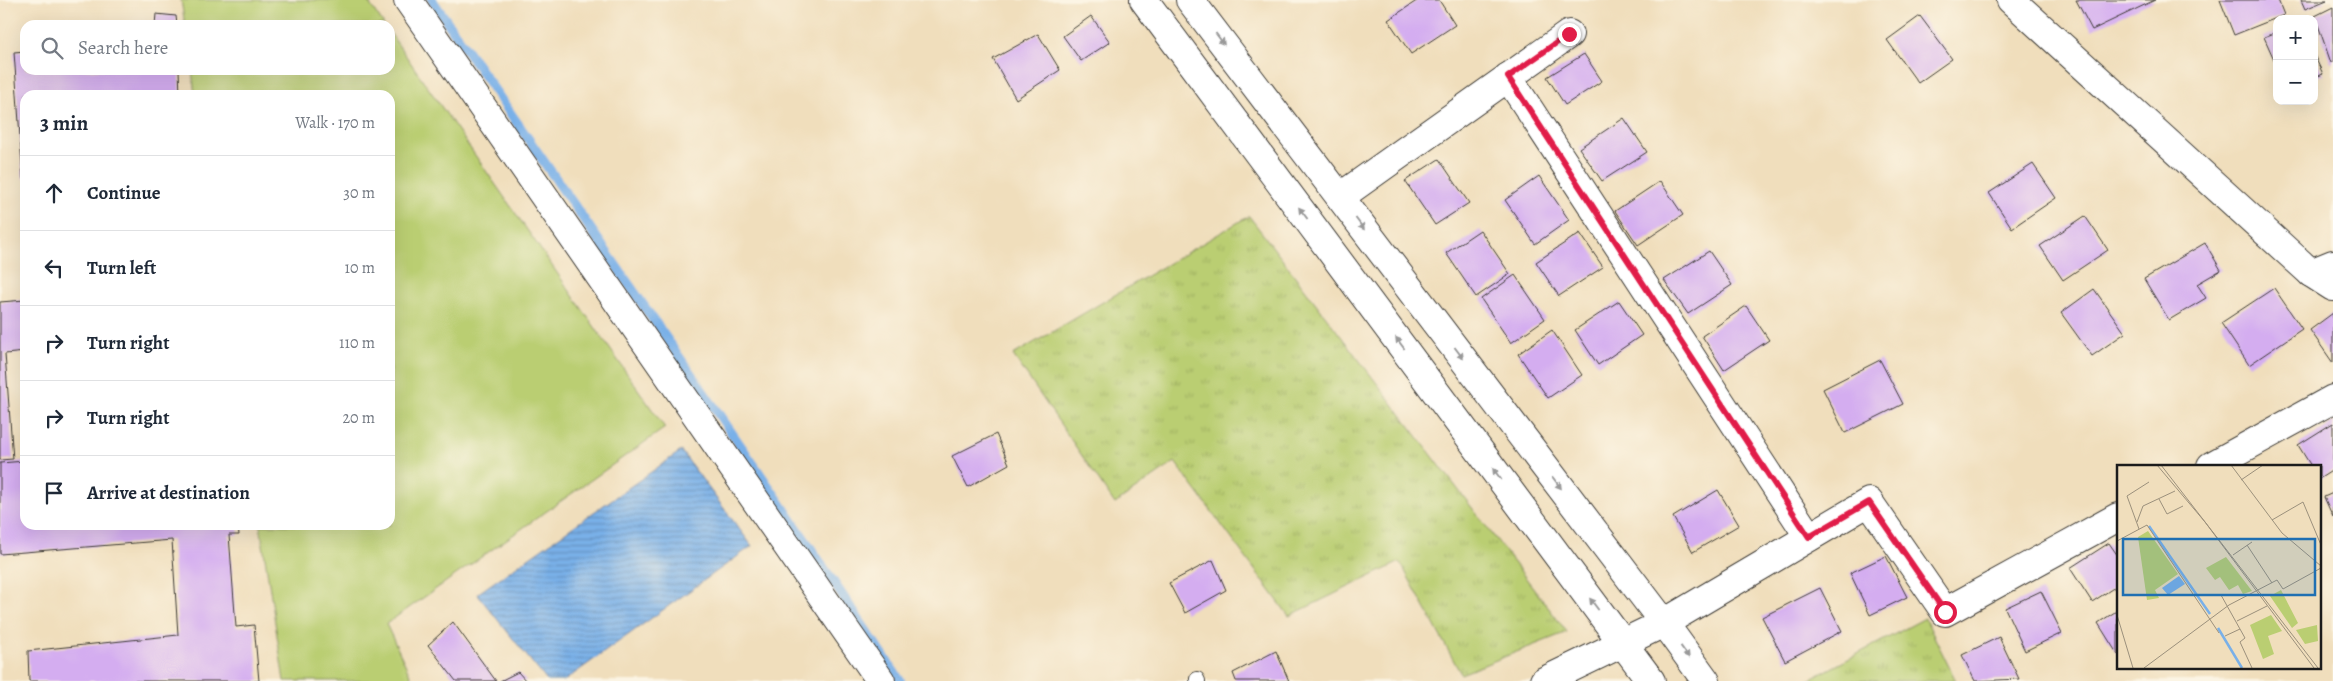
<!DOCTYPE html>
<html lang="en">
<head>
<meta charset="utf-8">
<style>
	body { margin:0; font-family:Alegreya,serif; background:#f6f6f7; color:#1f2937 }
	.controls { position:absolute; right:15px; top:15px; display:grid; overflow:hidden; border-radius:10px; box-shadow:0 5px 20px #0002 }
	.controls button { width:45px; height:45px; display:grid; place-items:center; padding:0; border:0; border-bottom:1px solid #e0e1e3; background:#fff; color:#1f2937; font:25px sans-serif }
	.stop { position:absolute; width:15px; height:15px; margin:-11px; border:4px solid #e11d48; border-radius:50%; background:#fff }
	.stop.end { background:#e11d48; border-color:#fff; box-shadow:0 1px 5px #0008 }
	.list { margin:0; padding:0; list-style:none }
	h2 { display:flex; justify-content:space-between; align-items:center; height:65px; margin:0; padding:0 20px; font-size:21px }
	h2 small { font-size:16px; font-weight:400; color:#747a83 }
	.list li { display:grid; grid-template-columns:32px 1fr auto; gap:15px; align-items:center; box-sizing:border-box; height:75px; padding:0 20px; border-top:1px solid #e0e1e3 }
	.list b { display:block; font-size:19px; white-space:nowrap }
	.list em { font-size:16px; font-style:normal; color:#747a83 }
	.icon { flex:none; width:28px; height:28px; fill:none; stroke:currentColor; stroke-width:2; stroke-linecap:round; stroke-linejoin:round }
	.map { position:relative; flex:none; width:2333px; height:681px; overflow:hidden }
	.search { position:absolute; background:#fff; box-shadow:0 5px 20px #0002; left:20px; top:20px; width:375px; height:55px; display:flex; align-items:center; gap:12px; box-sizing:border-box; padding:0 18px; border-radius:15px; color:#747a83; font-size:19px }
	.panel { position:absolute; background:#fff; box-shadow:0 5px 20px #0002; left:20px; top:90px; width:375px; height:440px; border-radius:15px }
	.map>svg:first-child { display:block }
</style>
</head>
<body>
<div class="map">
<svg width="2333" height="681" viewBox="0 0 2333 681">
	<defs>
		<pattern id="grass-tufts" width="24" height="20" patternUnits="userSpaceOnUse" patternTransform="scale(1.25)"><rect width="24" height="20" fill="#bace72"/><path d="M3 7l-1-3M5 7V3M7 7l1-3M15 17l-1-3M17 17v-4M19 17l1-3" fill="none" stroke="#9fb062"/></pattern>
		<pattern id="water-rules" width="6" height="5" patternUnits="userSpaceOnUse" patternTransform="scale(1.25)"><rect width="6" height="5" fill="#79b0e8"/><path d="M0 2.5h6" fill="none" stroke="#628ebb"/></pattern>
	</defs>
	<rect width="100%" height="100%" fill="#fcf5e5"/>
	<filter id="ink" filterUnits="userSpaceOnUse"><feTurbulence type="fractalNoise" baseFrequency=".02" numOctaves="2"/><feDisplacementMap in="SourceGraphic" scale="10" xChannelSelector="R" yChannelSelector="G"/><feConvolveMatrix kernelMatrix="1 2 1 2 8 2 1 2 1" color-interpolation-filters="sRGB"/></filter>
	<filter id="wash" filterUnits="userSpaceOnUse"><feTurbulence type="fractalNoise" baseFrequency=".0096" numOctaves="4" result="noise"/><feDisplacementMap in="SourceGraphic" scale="20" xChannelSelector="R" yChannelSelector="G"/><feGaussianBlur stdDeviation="1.12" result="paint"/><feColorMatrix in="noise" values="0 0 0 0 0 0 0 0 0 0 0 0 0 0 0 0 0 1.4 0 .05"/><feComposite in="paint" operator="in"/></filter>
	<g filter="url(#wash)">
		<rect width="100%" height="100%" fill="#f0debc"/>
		<g fill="url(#grass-tufts)" stroke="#6b7547">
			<path d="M1249,216L1567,632L1461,674L1400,562L1289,616L1175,462L1115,504L1013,355Z"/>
			<path d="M1925,618L1956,681H1807Z"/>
		</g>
		<g fill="#bace72" stroke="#6b7547">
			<path d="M181,0H367L384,25H185Z"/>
			<path d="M390,33L665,428L386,624L413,681H284L260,525H390V95H195L192,70H390Z"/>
		</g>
		<path fill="url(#water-rules)" stroke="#4a6682" d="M681,451L752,546L564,681H547L477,594Z"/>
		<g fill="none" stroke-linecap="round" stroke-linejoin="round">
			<path stroke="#79b0e8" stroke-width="10" d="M432,0L780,503L900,681"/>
		</g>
		<g id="blocks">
			<g fill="#d4adf0">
				<path d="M1418,0H1439L1455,25L1411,54L1388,20Z"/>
				<path d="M2076,0H2155L2092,30Z"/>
				<path d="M2220,0H2278L2284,15L2234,35Z"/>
				<path d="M2301,0H2327L2305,9Z"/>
				<path d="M2333,7V62L2331,63L2315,16Z"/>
				<path d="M156,14L176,16L177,25H155Z"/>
				<path d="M1091,16L1110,42L1081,61L1063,36Z"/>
				<path d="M1920,16L1952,59L1918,83L1887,40Z"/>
				<path d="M2277,32V66L2264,37Z"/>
				<path d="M1038,34L1060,70L1016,99L993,59Z"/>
				<path d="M25,51V70H179L180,95H25V178L23,179L14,52Z"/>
				<path d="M1584,54L1602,81L1565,105L1547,77Z"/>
				<path d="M2314,55L2323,74L2314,78Z"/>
				<path d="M1624,118L1647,152L1602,181L1579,148Z"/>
				<path d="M1439,159L1469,203L1435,225L1405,181Z"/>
				<path d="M2033,164L2056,198L2012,228L1989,193Z"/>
				<path d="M1539,176L1569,220L1535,244L1505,200Z"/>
				<path d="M1660,181L1683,215L1638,245L1615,211Z"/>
				<path d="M2085,216L2108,250L2063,280L2040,246Z"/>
				<path d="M1480,230L1510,274L1476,297L1446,253Z"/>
				<path d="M1580,233L1603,267L1559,296L1536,262Z"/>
				<path d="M2205,243L2221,270L2197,284L2206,298L2169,320L2144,279Z"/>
				<path d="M1709,251L1732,285L1688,314L1664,280Z"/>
				<path d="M1515,275L1545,319L1511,343L1481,299Z"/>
				<path d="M2274,288L2302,329L2249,365L2221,323Z"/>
				<path d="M2094,289L2125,333L2092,356L2061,313Z"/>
				<path d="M25,300V352L5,354L13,459L0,460V302Z"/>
				<path d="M1619,301L1642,335L1598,365L1575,330Z"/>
				<path d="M1746,306L1769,340L1724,370L1702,336Z"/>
				<path d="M2333,313V363L2310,330Z"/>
				<path d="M1552,330L1582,375L1548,398L1518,354Z"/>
				<path d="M1880,360L1903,404L1845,433L1823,389Z"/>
				<path d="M2333,423V470L2319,479V466H2311L2298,445Z"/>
				<path d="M996,434L1009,464L968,487L952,456Z"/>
				<path d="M25,461V525H238L239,535H229L236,627L254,625L259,681H29L28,651L178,635L172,540L0,554V463Z"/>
				<path d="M1718,490L1739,525L1693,552L1673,517Z"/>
				<path d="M2333,493V517L2324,497Z"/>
				<path d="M2109,543L2118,556V585L2092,602L2070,568Z"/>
				<path d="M1886,556L1907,597L1870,615L1850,573Z"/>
				<path d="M1213,560L1226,590L1185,613L1169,583Z"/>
				<path d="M1820,588L1842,631L1785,661L1762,617Z"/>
				<path d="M2041,591L2062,633L2025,651L2005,608Z"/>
				<path d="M2118,610V655L2098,623Z"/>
				<path d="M453,622L496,681H456L428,645Z"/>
				<path d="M1999,637L2019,679L1975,681L1962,655Z"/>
				<path d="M1276,651L1289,681H1236L1233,673Z"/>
				<path d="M518,672L526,681H500Z"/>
			</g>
		</g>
	</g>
	<g filter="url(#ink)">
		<use href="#blocks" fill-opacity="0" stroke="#3c3934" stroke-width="1"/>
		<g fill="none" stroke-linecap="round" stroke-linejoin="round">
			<g stroke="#3c3934" stroke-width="16">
				<path id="service" d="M1197,679L1198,681"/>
			</g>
			<g stroke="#3c3934" stroke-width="30">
				<g id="minor">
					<path d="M408,0L881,681"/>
					<path d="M1508,77L1809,537"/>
					<path d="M1340,197L1569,34"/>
					<path d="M2311,273L2333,264"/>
					<path d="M2211,466L2333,399"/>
					<path d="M1544,681L1664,623L1869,502L1945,612L2118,517"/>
				</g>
			</g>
			<g stroke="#3c3934" stroke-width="30">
				<g id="tertiary">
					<path d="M1144,0L1651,681"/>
					<path d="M1190,0L1664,623L1706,681"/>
					<path d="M2011,0L2311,273L2333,287"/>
				</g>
			</g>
			<use href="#service" stroke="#fff" stroke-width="14"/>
			<use href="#minor" stroke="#fff" stroke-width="28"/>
			<use href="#tertiary" stroke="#fff" stroke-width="28"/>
		</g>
		<defs><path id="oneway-solid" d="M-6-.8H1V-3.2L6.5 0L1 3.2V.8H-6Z" transform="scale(1.25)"/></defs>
		<g fill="#999">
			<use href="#oneway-solid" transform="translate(1220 39) rotate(53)"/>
			<use href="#oneway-solid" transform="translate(1303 213) rotate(-127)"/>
			<use href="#oneway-solid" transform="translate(1360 224) rotate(53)"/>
			<use href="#oneway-solid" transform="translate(1400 343) rotate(-127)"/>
			<use href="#oneway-solid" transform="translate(1459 353) rotate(53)"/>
			<use href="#oneway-solid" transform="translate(1497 474) rotate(-127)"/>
			<use href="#oneway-solid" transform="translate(1557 483) rotate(53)"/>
			<use href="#oneway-solid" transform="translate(1594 604) rotate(-127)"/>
			<use href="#oneway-solid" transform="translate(1685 652) rotate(54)"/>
		</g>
	</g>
	<g fill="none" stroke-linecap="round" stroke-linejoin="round" filter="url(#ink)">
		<path stroke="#e11d48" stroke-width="6" d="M1569,34L1508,77L1809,537L1869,502L1945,612"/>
	</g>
	<g transform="translate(2117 465)">
		<rect width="204" height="204" fill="#f0debc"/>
		<path d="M109,92L135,126L126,129L121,120L112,125L103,112L98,115L89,103ZM164,125L181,158L175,163L153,131ZM154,150L165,166L151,171L157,189L146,194L133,160ZM200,160L201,176L188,179L179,165Z" fill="#bace72"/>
		<path d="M31,66L61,109L38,125L42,133L30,135L21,72Z" fill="#bace72"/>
		<path d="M62,111L68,119L51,130L45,123Z" fill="#79b0e8"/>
		<path fill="none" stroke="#79b0e8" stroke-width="2.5" d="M32,61L93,149M101,163L125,203"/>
		<path fill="none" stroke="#9b907c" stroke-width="1" d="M40,0L88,57L197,203M44,0L201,203M114,0L165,68L204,101M124,15L146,0M42,34L50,49L66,41M155,55L186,37L204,80M20,57L26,41L58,26M22,64L10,31L32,17M0,76L30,60L102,168M130,80L155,118M116,90L135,77M104,130L128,173L123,177L135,203M0,150L16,203M120,156L150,141M108,171L123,164M27,203L112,140L160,115L166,124L204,103"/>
		<path fill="#1f6fb2" fill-opacity="0.15" stroke="#1f6fb2" stroke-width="2.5" d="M6,74H198V130H6Z"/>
		<rect width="204" height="204" fill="none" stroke="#1c1c1c" stroke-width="2.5"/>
	</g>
</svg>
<div class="controls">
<button>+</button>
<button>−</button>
</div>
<div class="stop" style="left:1945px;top:612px"></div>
<div class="stop end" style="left:1569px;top:34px"></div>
<div class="search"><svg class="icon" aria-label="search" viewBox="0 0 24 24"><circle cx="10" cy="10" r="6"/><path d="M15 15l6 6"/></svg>Search here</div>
<section class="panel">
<h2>3 min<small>Walk · 170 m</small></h2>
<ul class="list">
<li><svg class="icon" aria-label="ahead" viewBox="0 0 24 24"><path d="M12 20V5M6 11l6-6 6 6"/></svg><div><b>Continue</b></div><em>30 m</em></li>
<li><svg class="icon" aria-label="left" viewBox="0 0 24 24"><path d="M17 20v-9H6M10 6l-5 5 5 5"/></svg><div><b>Turn left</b></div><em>10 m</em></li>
<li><svg class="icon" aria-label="right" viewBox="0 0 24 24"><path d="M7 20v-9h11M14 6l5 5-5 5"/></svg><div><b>Turn right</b></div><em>110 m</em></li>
<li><svg class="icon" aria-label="right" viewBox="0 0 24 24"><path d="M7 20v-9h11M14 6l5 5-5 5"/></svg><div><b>Turn right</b></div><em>20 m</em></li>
<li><svg class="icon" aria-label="arrive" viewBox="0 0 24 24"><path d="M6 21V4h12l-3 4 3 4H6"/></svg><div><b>Arrive at destination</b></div></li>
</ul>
</section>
</div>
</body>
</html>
